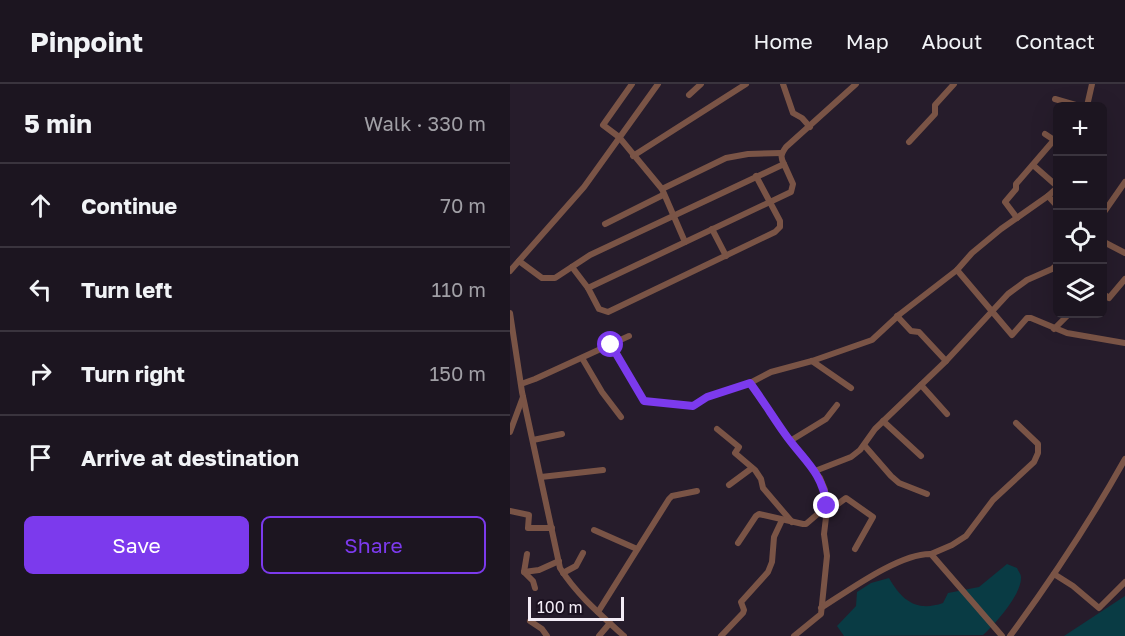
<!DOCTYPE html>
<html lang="en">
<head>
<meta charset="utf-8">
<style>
	body { margin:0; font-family:"Golos Text",sans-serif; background:#251e29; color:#f1f3f6 }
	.controls { position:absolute; right:18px; top:18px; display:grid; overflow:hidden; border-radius:9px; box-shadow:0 6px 24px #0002 }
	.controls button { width:54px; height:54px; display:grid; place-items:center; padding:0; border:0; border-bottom:2px solid #3a343e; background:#1c1520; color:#f1f3f6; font:30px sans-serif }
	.scale { position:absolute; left:18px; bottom:15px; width:96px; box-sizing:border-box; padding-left:6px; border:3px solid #f3ecf6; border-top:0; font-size:16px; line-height:21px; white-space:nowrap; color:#f3ecf6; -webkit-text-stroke:4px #1c1221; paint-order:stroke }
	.stop { position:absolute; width:18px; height:18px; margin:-14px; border:4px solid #7c3aed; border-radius:50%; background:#fff }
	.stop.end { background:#7c3aed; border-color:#fff; box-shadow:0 2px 6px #0008 }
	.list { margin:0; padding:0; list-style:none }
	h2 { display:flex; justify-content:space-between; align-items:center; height:78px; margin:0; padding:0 24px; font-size:26px }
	h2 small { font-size:20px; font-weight:400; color:#a09fa5 }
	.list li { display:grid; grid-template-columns:39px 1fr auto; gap:18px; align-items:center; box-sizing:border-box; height:84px; padding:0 24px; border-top:2px solid #3a343e }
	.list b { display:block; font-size:22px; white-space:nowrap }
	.list em { font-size:20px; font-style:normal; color:#a09fa5 }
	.actions { display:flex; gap:12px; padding:18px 24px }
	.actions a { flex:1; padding:14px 0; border:2px solid #7c3aed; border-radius:9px; text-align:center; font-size:21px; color:#7c3aed }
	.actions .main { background:#7c3aed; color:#fff }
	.icon { flex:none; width:33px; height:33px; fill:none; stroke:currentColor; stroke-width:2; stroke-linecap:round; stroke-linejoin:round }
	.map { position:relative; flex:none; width:615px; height:552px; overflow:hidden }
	header { display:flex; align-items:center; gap:36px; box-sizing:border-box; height:84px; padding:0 30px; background:#1c1520; border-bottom:2px solid #3a343e }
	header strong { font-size:28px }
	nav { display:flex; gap:33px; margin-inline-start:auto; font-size:21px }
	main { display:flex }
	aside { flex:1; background:#1c1520 }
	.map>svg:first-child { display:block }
</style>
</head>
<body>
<header>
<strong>Pinpoint</strong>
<nav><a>Home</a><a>Map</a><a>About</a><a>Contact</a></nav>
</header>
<main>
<aside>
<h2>5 min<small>Walk · 330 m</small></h2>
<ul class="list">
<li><svg class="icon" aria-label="ahead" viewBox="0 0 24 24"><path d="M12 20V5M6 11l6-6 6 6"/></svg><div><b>Continue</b></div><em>70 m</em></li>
<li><svg class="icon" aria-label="left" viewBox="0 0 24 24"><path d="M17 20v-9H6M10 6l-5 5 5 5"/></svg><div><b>Turn left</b></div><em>110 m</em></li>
<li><svg class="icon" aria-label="right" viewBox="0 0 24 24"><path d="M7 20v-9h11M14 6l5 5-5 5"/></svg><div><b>Turn right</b></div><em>150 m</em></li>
<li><svg class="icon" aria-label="arrive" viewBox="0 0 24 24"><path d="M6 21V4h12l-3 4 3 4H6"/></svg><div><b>Arrive at destination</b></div></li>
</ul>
<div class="actions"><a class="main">Save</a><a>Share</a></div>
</aside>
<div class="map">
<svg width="615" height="552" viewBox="0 0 615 552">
	<rect width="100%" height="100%" fill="#261c2b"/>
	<g fill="#093b44">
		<path d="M497,480L507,484C508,487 511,490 511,493C512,510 485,540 473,551L334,552L327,542L346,522L347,508L361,499L379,494C392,517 407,528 433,519L438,509L469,503Z"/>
		<path d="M615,512V552H554Z"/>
	</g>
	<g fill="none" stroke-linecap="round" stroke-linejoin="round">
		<g stroke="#7a5446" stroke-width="6">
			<path d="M122,0L93,41L109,53L152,105L175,158"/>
			<path d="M273,0L283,29L292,34L300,43"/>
			<path d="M179,11L191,0"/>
			<path d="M545,15L569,22"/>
			<path d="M577,22L582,0"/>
			<path d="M399,58L425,30V21L444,0"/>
			<path d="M123,72L236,0"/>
			<path d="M274,80C270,73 271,70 276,63L346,0"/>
			<path d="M523,81L548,103"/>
			<path d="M152,105L216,74L238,70L272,69"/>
			<path d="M538,112L548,123"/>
			<path d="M592,131L615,98"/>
			<path d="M507,134L495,118L506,105V100L544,56L535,50"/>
			<path d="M95,140L153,111"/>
			<path d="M202,145L216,172"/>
			<path d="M592,157L615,169"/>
			<path d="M9,177L32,194H45L80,171L274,80L283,100L281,108L78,204"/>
			<path d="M62,183L78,204L89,225L98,228L265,148L270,143V137L246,92"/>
			<path d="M447,186L502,251L517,234H521L557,249L615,259"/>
			<path d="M0,187L74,103L148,0"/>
			<path d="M592,209L599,214L615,195"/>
			<path d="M0,229L12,308L50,484C67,511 91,531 114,552"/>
			<path d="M387,232L401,247L409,248L436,277"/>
			<path d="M544,245L559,230"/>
			<path d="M101,261L134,317L183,322L197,313L240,299L261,288L302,277L362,256L390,230L447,186L462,169L491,145L538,112L548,103"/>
			<path d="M72,274L92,308L111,333"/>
			<path d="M302,277L341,304"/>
			<path d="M240,299L276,352L310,394L315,406L317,425L314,450L317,472L311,530L284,552"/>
			<path d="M11,300L25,295L119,252"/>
			<path d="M411,301L437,330"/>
			<path d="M373,337L411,372"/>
			<path d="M207,345L229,363L225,369L245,386L251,395L253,404L282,438"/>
			<path d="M0,348L13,313"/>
			<path d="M23,356L52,350"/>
			<path d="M280,357L316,335L327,321"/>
			<path d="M354,361L381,392L389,399L417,410"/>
			<path d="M305,387L341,373L350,366L365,345L436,277L498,210L517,196L542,185L548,180"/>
			<path d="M31,393L93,386"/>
			<path d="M219,401L242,384"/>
			<path d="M0,427L19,431L18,444H42"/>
			<path d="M317,428L336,414L363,433L345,465"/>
			<path d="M84,446L127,465"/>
			<path d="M228,459L246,432L249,430L293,440H296L317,422"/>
			<path d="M17,470L14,488L23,497L25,504"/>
			<path d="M421,470L442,461L456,452L483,416L524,378L528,369V360L506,339"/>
			<path d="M14,488L29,486L49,477"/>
			<path d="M53,489L66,482L73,469"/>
			<path d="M544,490L563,502L589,524L615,498"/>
			<path d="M311,524C338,507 390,469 421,470L492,552"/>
			<path d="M88,528L159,415L162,412L187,407"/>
			<path d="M20,537L32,545L37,552"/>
			<path d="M89,552L100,539"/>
			<path d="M211,552L233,529L234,526L231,518L258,488L262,478L264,453L272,436"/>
			<path d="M500,552C542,495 581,436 615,375"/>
		</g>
	</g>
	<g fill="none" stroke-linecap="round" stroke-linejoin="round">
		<path stroke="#7c3aed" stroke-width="8" d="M101,261L134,317L183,322L197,313L240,299C252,315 263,333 275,350C294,377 312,387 317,422"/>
	</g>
</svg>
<div class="controls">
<button>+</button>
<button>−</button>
<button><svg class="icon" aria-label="locate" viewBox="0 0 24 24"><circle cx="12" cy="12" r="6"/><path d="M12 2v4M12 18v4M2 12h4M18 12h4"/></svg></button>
<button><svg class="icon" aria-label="layers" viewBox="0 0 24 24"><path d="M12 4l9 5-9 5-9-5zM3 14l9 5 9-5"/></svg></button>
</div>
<div class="scale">100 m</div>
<div class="stop" style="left:101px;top:261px"></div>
<div class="stop end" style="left:317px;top:422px"></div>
</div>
</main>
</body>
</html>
